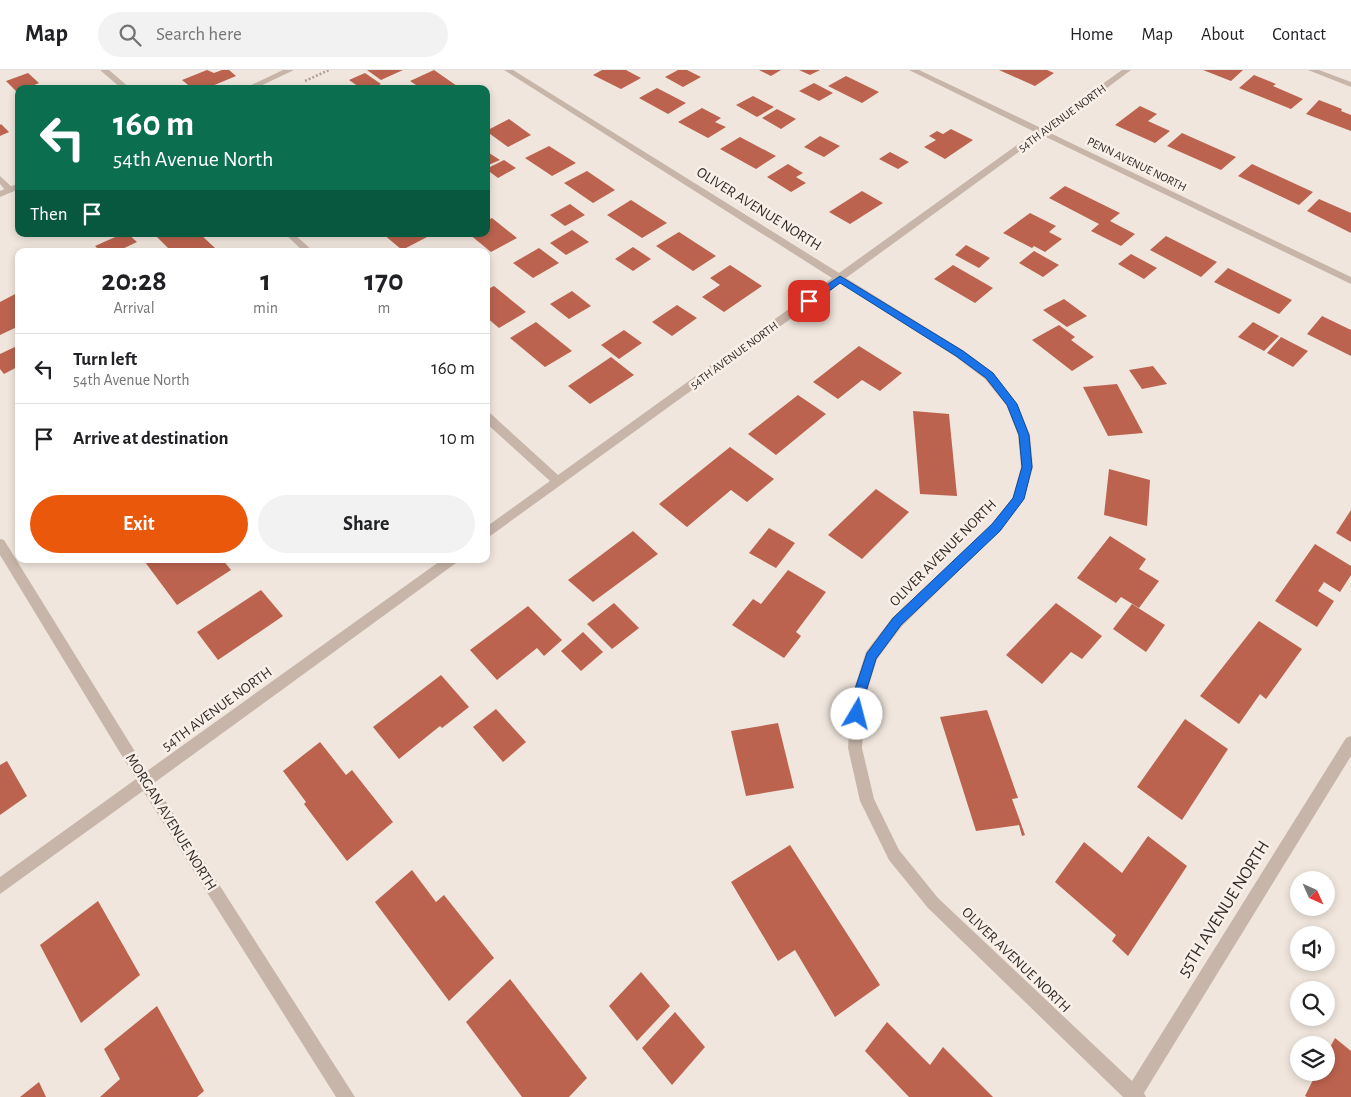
<!DOCTYPE html>
<style>
body{margin:0;font-family:"Alegreya Sans",sans-serif;background:#f2f2f2;color:#202124;height:100vh;display:flex;flex-direction:column;font-size:19px;white-space:nowrap}
*{box-sizing:border-box;margin:0}
p{font-size:16px;color:#757577}
.icon{flex:none;width:28px;height:28px;fill:none;stroke:currentColor;stroke-width:2;stroke-linecap:round;stroke-linejoin:round}
.map{position:relative;flex:1;overflow:hidden}
.details{position:absolute;left:15px;top:178px;width:475px;height:315px;display:flex;flex-direction:column;background:#fff;border-radius:10px;box-shadow:0 2px 8px #0003}
.details>*{flex:none}
.hud{position:absolute;left:15px;top:15px;width:475px;height:152px;border-radius:10px;box-shadow:0 2px 8px #0003;background:#0b6e4f;color:#fff;overflow:hidden}
.needle{width:32px;rotate:135deg}
.tools{position:absolute;left:1290px;top:801px;display:grid;gap:10px}
.tools a{display:grid;place-items:center;width:45px;height:45px;border-radius:50%;background:#fff;box-shadow:0 2px 8px #0003;font-size:25px}
.pin{position:absolute;display:grid;place-items:center;width:42px;height:42px;color:#fff;margin:-21px;border-radius:10px;box-shadow:0 2px 8px #0006}
.me{position:absolute;width:55px;margin:-28px;rotate:8deg;stroke-linejoin:round;filter:drop-shadow(0 0 4px #0008)}
.turn{display:flex;align-items:center;gap:18px;height:105px;padding:0 15px;font-size:22px}
.turn .icon{width:65px;height:65px;stroke-width:2.5}
.turn b{display:block;font-size:35px;line-height:42px}
.then{display:flex;align-items:center;height:48px;padding:0 15px;background:#0003;gap:10px;font-size:19px}
.eta{display:flex;justify-content:space-evenly;align-items:center;height:85px;text-align:center}
.eta b{font-size:30px;font-weight:600;line-height:35px}
.action{display:flex;gap:10px;margin-top:auto;padding:10px 15px}
.action a{flex:1;height:58px;border-radius:30px;background:#ea580c;color:#fff;font-size:20px;font-weight:600;line-height:58px;text-align:center}
.action a+a{background:#f2f2f2;color:#202124}
ul{padding:0;list-style:none}
li{display:flex;align-items:center;gap:15px;height:70px;padding:0 15px;border-top:1px solid #e0e0e0}
li div{flex:1}
li b{display:block;font-size:19px}
li em{font-style:normal}
header{display:flex;align-items:center;gap:30px;box-sizing:border-box;height:70px;padding:0 25px;background:#fff;border-bottom:1px solid #e0e0e0}
header strong{font-size:24px}
nav{display:flex;gap:28px;margin-inline-start:auto;font-size:18px}
.search{width:350px;height:45px;background:#f2f2f2;display:flex;align-items:center;gap:12px;box-sizing:border-box;padding:0 18px;border-radius:28px;color:#757577;font-size:19px}
.map>svg:first-child{display:block}
.building{fill:#bb634f}
.lines{fill:none;stroke-linecap:round;stroke-linejoin:round}
.path{stroke:#b39f94;stroke-width:2.5;stroke-dasharray:2 2;stroke-linecap:butt}
.service{fill:#c7b5a9;fill-rule:evenodd}
.minor{fill:#c7b5a9;fill-rule:evenodd}
.route{fill:#1a73e8;stroke:#114b97}
.labels{text-anchor:middle;dominant-baseline:central;stroke-width:5;stroke-linejoin:round;paint-order:stroke}
.far-street-label{font-size:12px;fill:#352c29;stroke:#f8f0e8}
.street-label{font-size:15px;fill:#352c29;stroke:#f8f0e8}
.near-street-label{font-size:18px;fill:#352c29;stroke:#f8f0e8}
</style>
<header>
<strong>Map</strong>
<div class="search"><svg class="icon" aria-label="search" viewBox="0 0 24 24"><circle cx="10" cy="10" r="6"/><path d="M15 15l6 6"/></svg>Search here</div>
<nav><a>Home</a><a>Map</a><a>About</a><a>Contact</a></nav>
</header>
<div class="map">
<svg width="1351" height="1027" viewBox="0 0 1351 1027">
<rect width="100%" height="100%" fill="#f0e6dd"/>
<!-- building -->
<g class="building">
<path d="M207,0L214,3L222,0H229L236,6L205,19H193L182,10Z"/>
<path d="M367,0H403L381,10Z"/>
<path d="M434,0L457,16L450,19H422L410,11Z"/>
<path d="M602,0H626L641,8L621,19L593,5Z"/>
<path d="M678,0H687L701,7L683,17L665,7Z"/>
<path d="M759,0H781L771,6Z"/>
<path d="M799,0H820L810,5Z"/>
<path d="M999,0H1047L1054,3L1035,16Z"/>
<path d="M1203,0H1243L1231,11Z"/>
<path d="M28,3L39,13L25,19H19L17,22L6,11Z"/>
<path d="M365,3L381,14L370,19H362L349,10Z"/>
<path d="M1254,5L1276,14L1273,16L1303,29L1291,39L1239,18Z"/>
<path d="M846,6L879,22L862,33L828,16Z"/>
<path d="M814,13L833,23L819,31L799,21Z"/>
<path d="M657,18L686,33L668,44L639,28Z"/>
<path d="M753,26L774,37L757,47L736,35Z"/>
<path d="M1319,30L1342,39L1341,41L1351,45V61L1306,44Z"/>
<path d="M1140,36L1157,44L1148,51L1170,61L1155,73L1115,55Z"/>
<path d="M702,38L721,48L715,52L726,57L708,68L678,52Z"/>
<path d="M777,39L796,49L781,59L762,48Z"/>
<path d="M509,49L531,65L508,77L486,61Z"/>
<path d="M1,54L9,62L0,66V55Z"/>
<path d="M951,59L973,70L945,89L924,77L936,70L929,66L937,61L943,64Z"/>
<path d="M1182,63L1236,87L1221,100L1167,76Z"/>
<path d="M820,66L840,76L824,87L804,77Z"/>
<path d="M740,67L776,86L756,99L720,79Z"/>
<path d="M549,76L576,93L552,106L525,88Z"/>
<path d="M486,81L500,90L486,96Z"/>
<path d="M890,82L909,92L898,99L879,89Z"/>
<path d="M504,90L516,98L498,108L486,99Z"/>
<path d="M788,94L803,103L796,107L806,113L791,122L767,107Z"/>
<path d="M1252,94L1313,122L1299,135L1238,106Z"/>
<path d="M587,101L615,120L593,133L564,113Z"/>
<path d="M1065,116L1120,143L1110,151L1135,164L1121,176L1091,161L1099,154L1049,128Z"/>
<path d="M862,121L883,133L850,154L829,142Z"/>
<path d="M1319,129L1351,143V163L1307,141Z"/>
<path d="M631,130L667,153L642,168L607,145Z"/>
<path d="M570,134L585,145L565,156L550,145Z"/>
<path d="M1030,143L1056,156L1049,162L1062,169L1045,182L1034,176L1032,178L1003,163Z"/>
<path d="M492,148L517,168L491,182L469,164H486V151Z"/>
<path d="M572,160L589,172L566,185L550,173Z"/>
<path d="M679,162L716,186L693,201L656,176Z"/>
<path d="M122,164H128L137,172L118,181H100L95,176Z"/>
<path d="M164,164H200L215,178L209,181H171L157,167Z"/>
<path d="M383,164H429L431,165L402,180Z"/>
<path d="M1166,166L1217,192L1201,207L1150,180Z"/>
<path d="M966,175L990,188L979,198L955,185Z"/>
<path d="M633,177L651,189L633,201L615,189Z"/>
<path d="M539,178L559,193L533,208L513,193Z"/>
<path d="M1034,181L1059,195L1043,207L1019,193Z"/>
<path d="M1131,184L1157,198L1144,209L1118,194Z"/>
<path d="M730,195L762,216L724,242L702,227L720,215L710,208Z"/>
<path d="M953,195L993,218L975,233L934,209Z"/>
<path d="M1228,198L1292,230L1279,244L1214,212Z"/>
<path d="M494,216L526,242L499,258L486,247V220Z"/>
<path d="M572,221L591,236L569,249L550,234Z"/>
<path d="M19,222V256L0,265V232Z"/>
<path d="M1064,229L1087,246L1067,257L1043,240Z"/>
<path d="M677,235L697,248L672,266L652,252Z"/>
<path d="M1322,246L1351,260V286L1307,264Z"/>
<path d="M536,252L572,281L545,297L510,268Z"/>
<path d="M1253,252L1279,266L1264,281L1238,267Z"/>
<path d="M1059,255L1075,267L1071,270L1094,287L1072,301L1032,270Z"/>
<path d="M624,260L642,273L619,289L601,275Z"/>
<path d="M1281,267L1308,281L1293,297L1267,283Z"/>
<path d="M19,275V296L4,304L0,299V284Z"/>
<path d="M859,276L902,303L880,321L862,310L838,329L813,312Z"/>
<path d="M611,287L634,305L590,334L568,316Z"/>
<path d="M1153,296L1167,314L1142,319L1129,300Z"/>
<path d="M1117,314L1143,363L1108,366L1083,317Z"/>
<path d="M798,325L826,344L776,385L748,364Z"/>
<path d="M913,341L949,344L957,426L920,424Z"/>
<path d="M730,377L774,409L747,432L731,420L687,457L659,434Z"/>
<path d="M1109,399L1150,410L1147,456L1104,445Z"/>
<path d="M876,419L909,442L862,489L828,465Z"/>
<path d="M1351,440V472L1336,463Z"/>
<path d="M769,458L795,473L776,498L749,483Z"/>
<path d="M633,461L658,484L593,532L568,510Z"/>
<path d="M1110,466L1146,489L1139,499L1159,511L1139,538L1121,527L1116,533L1077,508Z"/>
<path d="M1315,474L1351,496V505L1340,522L1324,512L1318,521L1334,531L1317,557L1275,531Z"/>
<path d="M150,489H222L231,500L177,535L145,492Z"/>
<path d="M788,500L826,522L796,562L801,566L784,588L732,555L753,529L761,534Z"/>
<path d="M261,520L283,546L218,590L197,562Z"/>
<path d="M614,533L639,558L612,579L587,554Z"/>
<path d="M1056,533L1102,566L1082,589L1071,582L1042,614L1006,585Z"/>
<path d="M1132,534L1165,555L1146,582L1113,559Z"/>
<path d="M528,536L562,570L544,586L537,578L497,610L470,580Z"/>
<path d="M1259,551L1302,579L1266,629L1260,624L1239,654L1200,626Z"/>
<path d="M583,562L603,582L581,601L561,581Z"/>
<path d="M441,605L469,637L442,658L440,656L399,689L373,657Z"/>
<path d="M496,639L526,672L503,692L473,657Z"/>
<path d="M987,640L1018,728L1012,729L1025,765L1022,766L1019,755L976,761L940,647Z"/>
<path d="M1185,649L1228,679L1182,750L1137,717Z"/>
<path d="M778,653L794,718L746,726L731,661Z"/>
<path d="M320,672L346,705L352,700L393,752L347,791L304,734L306,732L283,701Z"/>
<path d="M7,691L27,726L0,745V695Z"/>
<path d="M1148,766L1187,796L1128,886L1112,871L1116,865L1055,812L1084,772L1122,803Z"/>
<path d="M790,775L880,915L835,947L795,880L778,891L731,812Z"/>
<path d="M412,800L436,832L444,825L494,888L449,931L375,832Z"/>
<path d="M98,831L140,905L81,953L40,875Z"/>
<path d="M641,902L670,936L637,971L609,936Z"/>
<path d="M510,909L587,1008L569,1027H522L466,952Z"/>
<path d="M157,936L204,1021L197,1027H100L120,1009L104,979Z"/>
<path d="M675,942L705,977L672,1015L642,978Z"/>
<path d="M887,952L930,995L943,977L993,1027H909L865,981Z"/>
<path d="M1335,968L1351,981V1027H1307L1305,1026L1317,1002H1326V985Z"/>
<path d="M39,1012L46,1027H20Z"/>
</g>
<g class="lines">
<!-- path -->
<path class="path" d="M305,11L329,0"/>
<!-- service -->
<path class="service" d="M0,106L13,118V122H7L0,114Z"/>
<!-- minor -->
<g class="minor">
<path d="M100,0H109L131,19H122Z"/>
<path d="M283,0H294L254,19H243Z"/>
<path d="M504,0H513L839,203L1035,62L909,0H919L1041,58L1122,0H1131L1048,62L1351,207V214L1042,65L846,208L964,281L993,303L1017,334L1030,365L1033,397L1024,429L1000,461L902,556L877,589L865,628L862,678L874,729L899,780L938,828L1132,1011L1346,668L1351,666V686L1144,1023L1146,1027H1123L928,838L889,790L860,731L848,678L851,628L866,582L892,548L992,455L1013,427L1021,397L1018,365L1007,336L985,309L956,287L840,213L486,469V457L550,411L486,353V342L490,343L558,405L832,208Z"/>
<path d="M1308,0H1319L1351,12V17Z"/>
<path d="M19,113V119L0,127V121Z"/>
<path d="M285,164H294L313,181H303Z"/>
<path d="M0,469L4,470L147,701L443,489H458L456,493L154,713L355,1027H336L143,721L0,824V807L136,709L0,485Z"/>
</g>
</g>
<!-- route -->
<path class="route" d="M840,206L963,281L993,303L1017,334L1029,365L1032,397L1024,429L1000,461L901,555L876,589L864,628L861,649L857,650L852,649L851,644L852,628L867,583L893,548L992,454L1013,428L1022,397L1019,365L1007,335L986,308L956,286L840,213L812,234H806V229Z"/>
<g class="labels">
<!-- far-street labels -->
<g class="far-street-label">
<text transform="translate(1062 48) rotate(-36)">54TH AVENUE NORTH</text>
<text transform="translate(1137 94) rotate(26)">PENN AVENUE NORTH</text>
<text transform="translate(734 285) rotate(-36)">54TH AVENUE NORTH</text>
</g>
<!-- street labels -->
<g class="street-label">
<text transform="translate(759 139) rotate(32)">OLIVER AVENUE NORTH</text>
<text transform="translate(943 483) rotate(-45)">OLIVER AVENUE NORTH</text>
<text transform="translate(217 639) rotate(-36)">54TH AVENUE NORTH</text>
<text transform="translate(171 752) rotate(58)">MORGAN AVENUE NORTH</text>
<text transform="translate(1016 890) rotate(44)">OLIVER AVENUE NORTH</text>
</g>
<!-- near-street labels -->
<g class="near-street-label">
<text transform="translate(1224 839) rotate(-58)">55TH AVENUE NORTH</text>
</g>
</g>
</svg>
<div class="tools">
<a><svg class="needle" viewBox="-14 -14 28 28"><path d="M0-13l5 13h-10z" fill="#e53935"/><path d="M0 13l5-13h-10z" fill="#757577"/></svg></a>
<a><svg class="icon" aria-label="sound" viewBox="0 0 24 24"><path d="M4 9h4l5-4v14l-5-4H4zM17 9q2 3 0 6"/></svg></a>
<a><svg class="icon" aria-label="search" viewBox="0 0 24 24"><circle cx="10" cy="10" r="6"/><path d="M15 15l6 6"/></svg></a>
<a><svg class="icon" aria-label="layers" viewBox="0 0 24 24"><path d="M12 4l9 5-9 5-9-5zM3 14l9 5 9-5"/></svg></a>
</div>
<div class="pin" style="left:809px;top:231px;background:#d93025"><svg class="icon" aria-label="arrive" viewBox="0 0 24 24"><path d="M6 21V4h12l-3 4 3 4H6"/></svg></div>
<svg class="me" style="left:857px;top:644px" viewBox="-20 -20 40 40"><circle r="19" fill="#fff"/><path d="M0-13L10 11 0 6-10 11z" fill="#1a73e8"/></svg>
<div class="hud">
<div class="turn"><svg class="icon" aria-label="left" viewBox="0 0 24 24"><path d="M17 20v-9H6M10 6l-5 5 5 5"/></svg><div><b>160 m</b>54th Avenue North</div></div>
<div class="then">Then<svg class="icon" aria-label="arrive" viewBox="0 0 24 24"><path d="M6 21V4h12l-3 4 3 4H6"/></svg></div>
</div>
<section class="details">
<div class="eta">
<div><b>20:28</b><p>Arrival</p></div>
<div><b>1</b><p>min</p></div>
<div><b>170</b><p>m</p></div>
</div>
<ul>
<li><svg class="icon" aria-label="left" viewBox="0 0 24 24"><path d="M17 20v-9H6M10 6l-5 5 5 5"/></svg><div><b>Turn left</b><p>54th Avenue North</p></div><em>160 m</em></li>
<li><svg class="icon" aria-label="arrive" viewBox="0 0 24 24"><path d="M6 21V4h12l-3 4 3 4H6"/></svg><div><b>Arrive at destination</b></div><em>10 m</em></li>
</ul>
<div class="action"><a>Exit</a><a>Share</a></div>
</section>
</div>
